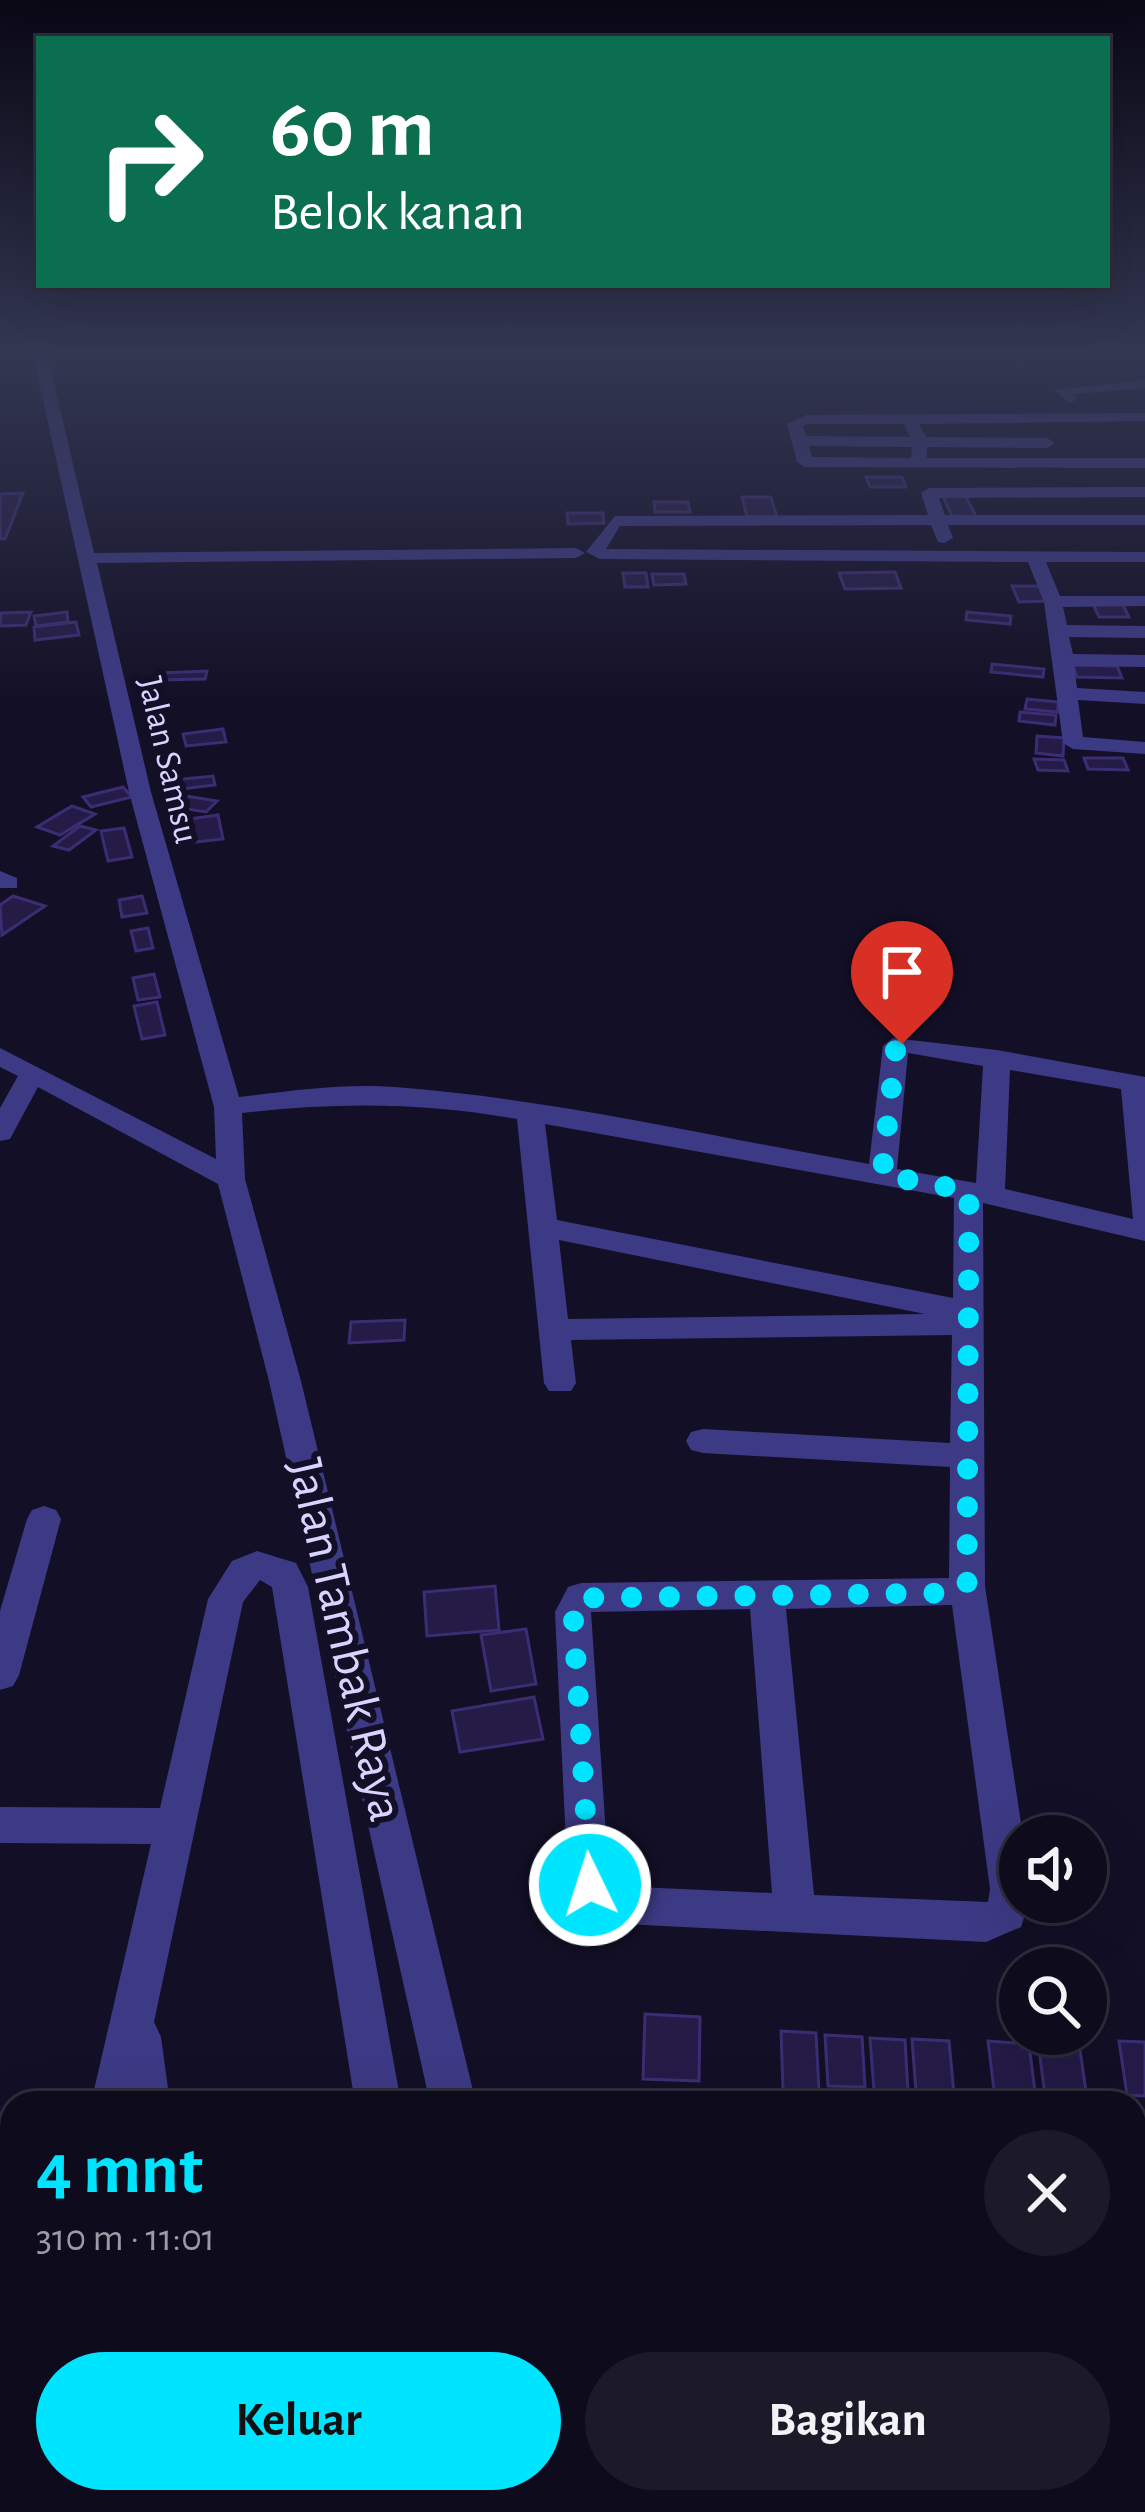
<!DOCTYPE html>
<html lang="id">
<meta charset="utf-8">
<style>
body{margin:0;font-family:"Alegreya Sans",sans-serif;background:#1c1929;color:#f1f3f6;height:100vh;display:flex;flex-direction:column;font-size:45px;white-space:nowrap}
*{box-sizing:border-box;margin:0}
p{font-size:39px;color:#9b9ba3}
.icon{flex:none;width:66px;height:66px;fill:none;stroke:currentColor;stroke-width:2;stroke-linecap:round;stroke-linejoin:round}
.map{position:relative;flex:1;overflow:hidden}
.side{position:absolute;left:0px;top:2091px;width:1146px;height:423px;display:flex;flex-direction:column;background:#0e0b1c;border-radius:36px 36px 0 0;box-shadow:0 12px 48px #0002,0 0 0 3px #2e2b3b}
.side>*{flex:none}
.guide{position:absolute;left:36px;top:36px;width:1074px;height:252px;border-radius:0px;box-shadow:0 12px 48px #0002,0 0 0 3px #2e2b3b;background:#0b6e4f;color:#fff;overflow:hidden}
.controls{position:absolute;left:999px;top:1815px;display:grid;gap:24px}
.controls a{display:grid;place-items:center;width:108px;height:108px;border-radius:50%;background:#0e0b1c;box-shadow:0 12px 48px #0002,0 0 0 3px #2e2b3b;font-size:60px}
.pin{position:absolute;display:grid;place-items:center;width:102px;height:102px;color:#fff;margin:-123px -51px;border-radius:50% 50% 50% 0;rotate:-45deg;box-shadow:0 0 12px #0007}
.pin .icon{rotate:45deg}
.me{position:absolute;width:132px;margin:-66px;rotate:356deg;stroke-linejoin:round;filter:drop-shadow(0 0 9px #0008)}
.turn{display:flex;align-items:center;gap:42px;height:252px;padding:0 36px;font-size:54px}
.turn .icon{width:156px;height:156px;stroke-width:2.5}
.turn b{display:block;font-size:84px;line-height:102px}
.round{display:grid;place-items:center;flex:none;width:126px;height:126px;border-radius:63px;background:#1c1929}
.summary{display:flex;align-items:center;justify-content:space-between;height:204px;padding:0 36px}
h1{font-size:72px;font-weight:700;line-height:90px;color:#00e5ff}
.primary-button{display:flex;gap:24px;margin-top:auto;padding:24px 36px}
.primary-button a{flex:1;height:138px;border-radius:72px;background:#00e5ff;color:#111;font-size:48px;font-weight:700;line-height:138px;text-align:center}
.primary-button a+a{background:#1c1929;color:#f1f3f6}
.map>svg:first-child{display:block}
.building{fill:#241b47;stroke:#3b2d73;stroke-width:3}
.lines{fill:none;stroke-linecap:round;stroke-linejoin:round}
.minor{fill:#3d3a85;fill-rule:evenodd}
.route{stroke:#00e5ff;stroke-width:21;stroke-dasharray:0 37.8}
.labels{text-anchor:middle;dominant-baseline:central;stroke-width:12;stroke-linejoin:round;paint-order:stroke}
.far-street-label{font-size:36px;fill:#d9d4ff;stroke:#130f26}
.near-street-label{font-size:51px;fill:#d9d4ff;stroke:#130f26}
</style>
<div class="map">
<svg width="1145" height="2512" viewBox="0 0 1145 2512">
<rect width="100%" height="100%" fill="#130f26"/>
<!-- building -->
<g class="building">
<path d="M866,477H902L906,487H870Z"/>
<path d="M23,493L5,539H0V494Z"/>
<path d="M942,495H965L977,518H953Z"/>
<path d="M742,497H771L777,517H747Z"/>
<path d="M654,502H688L690,512H655Z"/>
<path d="M567,513H603L604,523L568,524Z"/>
<path d="M895,572L901,588L845,589L839,573Z"/>
<path d="M623,573H646L648,587H625Z"/>
<path d="M652,574H684L686,584L654,585Z"/>
<path d="M1012,586H1039L1046,601L1019,602Z"/>
<path d="M1093,604L1123,605L1129,617H1099Z"/>
<path d="M31,612L26,625L0,626L1,613Z"/>
<path d="M67,612L68,622L36,626L34,616Z"/>
<path d="M967,612L1011,616L1010,624L966,620Z"/>
<path d="M76,622L79,635L35,640L34,627Z"/>
<path d="M992,664L1044,669L1043,677L991,672Z"/>
<path d="M1073,665L1117,666L1122,678L1077,677Z"/>
<path d="M207,671L205,679L160,680L161,673Z"/>
<path d="M1027,699L1058,702V712L1025,709Z"/>
<path d="M1020,712L1056,715L1055,725L1019,721Z"/>
<path d="M223,729L226,742L186,746L183,734Z"/>
<path d="M1037,736L1064,738L1063,756L1036,753Z"/>
<path d="M1084,758H1123L1128,770L1088,769Z"/>
<path d="M1034,759L1064,760L1068,771L1038,770Z"/>
<path d="M213,776L215,785L173,790L172,780Z"/>
<path d="M123,787L132,797L91,807L83,797Z"/>
<path d="M186,796L217,801L206,812L174,807Z"/>
<path d="M72,806L95,814L60,835L37,827Z"/>
<path d="M218,815L223,839L186,843L182,820Z"/>
<path d="M80,826L96,830L69,850L53,846Z"/>
<path d="M124,828L132,857L108,861L101,831Z"/>
<path d="M13,896L45,906L2,935L0,905Z"/>
<path d="M142,896L147,913L122,917L119,900Z"/>
<path d="M148,928L153,948L136,951L131,931Z"/>
<path d="M154,974L160,997L138,1000L133,978Z"/>
<path d="M157,1002L165,1035L142,1039L134,1006Z"/>
<path d="M405,1320L404,1340L349,1343L351,1322Z"/>
<path d="M495,1586L499,1630L427,1636L424,1592Z"/>
<path d="M526,1629L536,1684L491,1691L481,1635Z"/>
<path d="M534,1697L543,1739L460,1752L452,1711Z"/>
<path d="M645,2014L700,2017L699,2081L643,2079Z"/>
<path d="M781,2031L816,2033L819,2092L783,2089Z"/>
<path d="M825,2035L862,2037L865,2087L828,2086Z"/>
<path d="M870,2038L905,2040L908,2092L874,2090Z"/>
<path d="M912,2039L949,2041L954,2094L916,2092Z"/>
<path d="M988,2041L1029,2044L1035,2092L994,2090Z"/>
<path d="M1038,2041L1079,2043L1087,2098L1045,2096Z"/>
<path d="M1119,2041L1145,2042V2096L1127,2095Z"/>
</g>
<g class="lines">
<!-- minor -->
<g class="minor">
<path d="M33,354H47L94,553L576,548L585,553L576,558L97,563L151,792L239,1097C290,1091 343,1083 395,1087C554,1099 712,1137 869,1164L883,1046L893,1038L997,1050L1145,1077V1241L983,1203L985,1586L1023,1836L1020,1902H1029L1021,1927L986,1942L604,1923L589,1917L568,1885L555,1612L568,1587L581,1583L949,1578L950,1467L703,1453L691,1450L686,1441L691,1432L703,1429L950,1443L952,1335L571,1340L576,1383L571,1391H549L544,1383L517,1119C424,1102 335,1102 242,1113L245,1179L301,1381L476,2103H430L269,1381L218,1184L38,1087L10,1139L0,1141V1108L18,1076L0,1067V1048L216,1159L214,1107L129,792ZM908,1053L983,1066L976,1183L897,1169ZM1010,1070L1121,1089L1133,1219L1005,1189ZM545,1124L954,1198L953,1298L557,1220ZM559,1240L925,1314L568,1319ZM952,1605L990,1889L988,1902L814,1895L786,1609ZM750,1609L772,1893L615,1886L609,1879L591,1612Z"/>
<path d="M1145,380V388L1073,394L1077,399L1070,403L1054,390Z"/>
<path d="M1145,413V421L919,424L926,437L1047,438L1055,443L1047,448L927,447V458H1145V468L805,467L797,462L787,424L806,415ZM808,424H904L910,437L806,436L803,426ZM809,446L912,447L911,458L812,457Z"/>
<path d="M1145,487V497L939,498L945,515H1145V525H948L953,538L944,543L938,542L931,525L620,526L606,549L1145,552V562H1046L1060,596H1145V606L1063,607L1067,625L1145,626V638L1069,637L1073,654L1145,655V667L1074,666L1077,688L1145,692V704L1078,700L1083,737L1145,742V754L1073,749L1063,743L1044,602L1028,562L600,559L586,552L615,516L928,515L921,493L929,488Z"/>
<path d="M0,871L17,878V888H0Z"/>
<path d="M44,1506L56,1510L61,1519L19,1675L13,1686L0,1690V1611L27,1519L32,1510Z"/>
<path d="M257,1551L296,1563L308,1587L401,2103H355L272,1587L260,1580L243,1602L154,2022L161,2037L170,2103H91L151,1844L0,1843V1807L160,1808L208,1599L232,1561Z"/>
<rect x="1134" y="2136" width="11" height="46"/>
<rect x="1134" y="2190" width="11" height="48"/>
<path d="M0,2250L12,2251V2299L0,2298Z"/>
<path d="M12,2492V2502H60L58,2512H6Z"/>
<path d="M168,2502H220L221,2512H169Z"/>
<path d="M420,2502H472L474,2512H422Z"/>
<path d="M523,2502H575L578,2512H526Z"/>
</g>
</g>
<!-- sky -->
<linearGradient id="sky" x2="0" y2="1"><stop stop-color="#0a0815"/><stop offset="0.5" stop-color="#333752"/><stop offset="1" stop-color="#333752" stop-opacity="0"/></linearGradient>
<rect width="1145" height="706" fill="url(#sky)"/>
<g class="lines">
<!-- route -->
<path class="route" d="M590,1885L573,1612L581,1598L945,1593L967,1586L969,1191L882,1175L896,1046L902,1044"/>
</g>
<g class="labels">
<!-- far-street labels -->
<g class="far-street-label">
<text transform="translate(168 760) rotate(77)">Jalan Samsu</text>
</g>
<!-- near-street labels -->
<g class="near-street-label">
<text transform="translate(345 1640) rotate(77)">Jalan Tambak Raya</text>
</g>
</g>
</svg>
<div class="controls">
<a><svg class="icon" aria-label="sound" viewBox="0 0 24 24"><path d="M4 9h4l5-4v14l-5-4H4zM17 9q2 3 0 6"/></svg></a>
<a><svg class="icon" aria-label="search" viewBox="0 0 24 24"><circle cx="10" cy="10" r="6"/><path d="M15 15l6 6"/></svg></a>
</div>
<div class="pin" style="left:902px;top:1044px;background:#d93025"><svg class="icon" aria-label="arrive" viewBox="0 0 24 24"><path d="M6 21V4h12l-3 4 3 4H6"/></svg></div>
<svg class="me" style="left:590px;top:1885px" viewBox="-20 -20 40 40"><circle r="17" fill="#00e5ff" stroke="#fff" stroke-width="3"/><path d="M0-11L8 9 0 5-8 9z" fill="#fff"/></svg>
<div class="guide">
<div class="turn"><svg class="icon" aria-label="right" viewBox="0 0 24 24"><path d="M7 20v-9h11M14 6l5 5-5 5"/></svg><div><b>60 m</b>Belok kanan</div></div>
</div>
<section class="side">
<div class="summary"><div><h1>4 mnt</h1><p>310 m · 11:01</p></div><a class="round"><svg class="icon" aria-label="close" viewBox="0 0 24 24"><path d="M6 6l12 12M18 6L6 18"/></svg></a></div>
<div class="primary-button"><a>Keluar</a><a>Bagikan</a></div>
</section>
</div>
